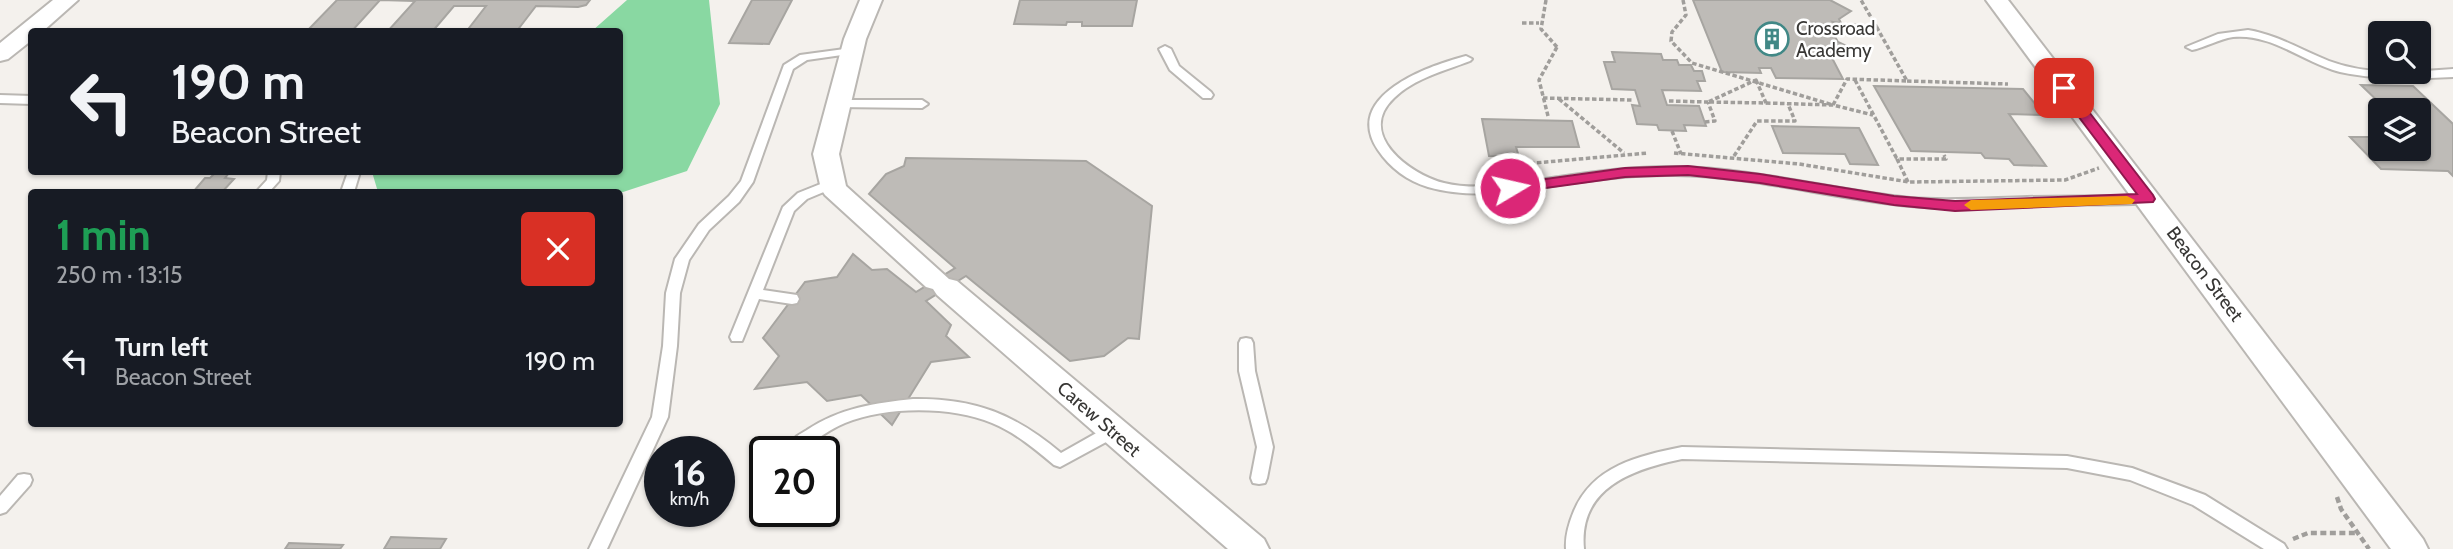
<!DOCTYPE html>
<meta charset="utf-8">
<style>
body{margin:0;font-family:Cabin,sans-serif;background:#242831;color:#f1f3f6;height:100vh;display:flex;flex-direction:column;font-size:26px;white-space:nowrap}
*{box-sizing:border-box;margin:0}
p{font-size:23px;color:#9ea1a6}
.icon{flex:none;width:38px;height:38px;fill:none;stroke:currentColor;stroke-width:2;stroke-linecap:round;stroke-linejoin:round}
.map{position:relative;flex:1;overflow:hidden}
.side{position:absolute;left:28px;top:189px;width:595px;height:238px;display:flex;flex-direction:column;background:#171b24;border-radius:7px;box-shadow:0 2px 5px #0004}
.side>*{flex:none}
.top-card{position:absolute;left:28px;top:28px;width:595px;height:147px;border-radius:7px;box-shadow:0 2px 5px #0004;background:#171b24;color:#f1f3f6;overflow:hidden}
.buttons{position:absolute;left:2368px;top:21px;display:grid;gap:14px}
.buttons a{display:grid;place-items:center;width:63px;height:63px;border-radius:7px;background:#171b24;box-shadow:0 2px 5px #0004;font-size:35px}
.speed{position:absolute;left:644px;top:436px;display:flex;gap:14px;font-size:35px;font-weight:700;text-align:center}
.speed>*{display:grid;place-content:center;width:91px;height:91px;border-radius:50%;background:#171b24;box-shadow:0 2px 5px #0004;line-height:1}
.speed small{font-size:18px;font-weight:400}
.speed .limit{border:4px solid #111;border-radius:10px;background:#fff;color:#111}
.pin{position:absolute;display:grid;place-items:center;width:60px;height:60px;color:#fff;margin:-30px;border-radius:14px;box-shadow:0 4px 10px #0006}
.me{position:absolute;width:77px;margin:-38px;rotate:81deg;stroke-linejoin:round;filter:drop-shadow(0 0 5px #0008)}
.turn{display:flex;align-items:center;gap:24px;height:147px;padding:0 28px;font-size:32px}
.turn .icon{width:91px;height:91px;stroke-width:2.5}
.turn b{display:block;font-size:49px;line-height:60px}
.round{display:grid;place-items:center;flex:none;width:74px;height:74px;border-radius:7px;background:#242831}
.overview{display:flex;align-items:center;justify-content:space-between;height:119px;padding:0 28px}
h1{font-size:42px;font-weight:700;line-height:52px;color:#1e9e55}
ul{padding:0;list-style:none}
li{display:flex;align-items:center;gap:21px;height:105px;padding:0 28px}
li div{flex:1}
li b{display:block;font-size:26px}
li em{font-style:normal}
.map>svg:first-child{display:block}
.forest{fill:#89d8a2}
.building{fill:#bebbb7;stroke:#a7a5a1;stroke-width:2}
.lines{fill:none;stroke-linecap:round;stroke-linejoin:round}
.lane-casing{stroke:#bab7b3;stroke-width:4}
.street-casing{stroke:#bab7b3;stroke-width:4}
.path-far1{stroke:#a09e9b;stroke-width:3.5;stroke-dasharray:4.5 2.5;stroke-linecap:butt}
.path{stroke:#a09e9b;stroke-width:4.5;stroke-dasharray:6 3.5;stroke-linecap:butt}
.lane{fill:#fff;fill-rule:evenodd}
.street{fill:#fff;fill-rule:evenodd}
.route{fill:#db2777;stroke:#8e194d;stroke-width:2}
.slow{fill:#f59e0b}
.labels{text-anchor:middle;dominant-baseline:central;stroke-width:5;stroke-linejoin:round;paint-order:stroke}
.poi-label{font-size:19px;fill:#383735;stroke:#fff;text-anchor:start}
.street-label{font-size:19px;fill:#383735;stroke:#fff}
</style>
<div class="map">
<svg width="2453" height="549" viewBox="0 0 2453 549">
<rect width="100%" height="100%" fill="#f4f1ed"/>
<!-- forest -->
<path class="forest" d="M627,0H709L720,104L687,171L620,193L378,192L372,172H620V32L592,31Z"/>
<!-- building -->
<g class="building">
<path d="M337,0H590L586,5L578,7L536,6L516,32H466L486,6H454L432,32H387L415,1L380,0L351,32H306Z"/>
<path d="M752,0H792L769,44L729,43Z"/>
<path d="M1020,0H1137L1132,26H1082V22H1067L1066,25L1014,24Z"/>
<path d="M1693,0H1830L1851,11L1839,19L1841,23L1833,22L1842,30L1834,35L1838,42L1855,50L1846,57L1831,56L1843,79L1776,78L1771,68H1759L1761,73L1722,72Z"/>
<path d="M1612,52L1661,54L1663,60H1677L1679,65H1691L1694,71H1702L1705,81H1697L1701,91L1662,90L1667,105L1699,106L1706,126L1684,125L1686,131L1659,130L1657,125L1637,124L1632,105L1640,106L1635,90L1612,89L1604,62H1615Z"/>
<path d="M2361,85L2413,86L2453,124V176L2448,171L2381,169L2350,137H2380V149H2418V110H2387Z"/>
<path d="M1874,86L2023,89L2044,115L2009,114L2046,166L2014,165L2009,159L1985,158L1981,153L1911,151Z"/>
<path d="M1482,119L1572,121L1579,147H1516L1519,157L1489,156Z"/>
<path d="M1772,126L1859,128L1878,165L1850,164L1845,154L1783,153Z"/>
<path d="M906,158L1086,161L1152,206L1139,339L1128,338L1104,356L1070,361L966,276L926,301L951,325L946,336L969,357L931,362L892,425L861,395L827,401L807,382L755,389L779,356L763,338L805,282L837,277L853,254L872,270L887,269L916,292L955,268L869,194L886,174L904,166Z"/>
<path d="M216,172L229,173L225,178L234,179L222,192H226H187L194,191L205,178H210Z"/>
<path d="M391,537L446,539L440,549H384Z"/>
<path d="M289,543L343,545L340,549H285Z"/>
</g>
<g class="lines">
<defs>
<g id="lane">
<path d="M2248,30C2278,35 2301,50 2329,61C2369,76 2411,72 2453,69V77C2415,79 2377,80 2340,72C2304,63 2272,33 2233,37C2219,39 2206,47 2192,50L2186,47L2218,34Z"/>
<path d="M1165,46L1171,49L1179,66L1211,92L1213,95L1211,98H1203L1170,70L1159,49Z"/>
<path d="M852,48L858,51L856,53L807,60L793,69L753,182L739,202L709,230L689,260L680,293L677,346L668,417L607,549H589L652,417L663,346L666,293L675,259L699,224L729,196L741,181L784,65L800,55Z"/>
<path d="M1466,56L1472,59L1470,61C1444,71 1415,78 1394,98C1356,134 1409,174 1444,183C1481,192 1522,182 1559,177C1597,171 1636,166 1675,167C1754,168 1832,190 1910,198C1949,201 1988,198 2027,197C2067,196 2107,197 2148,195L2155,199L2148,203L2133,204C2097,205 2062,204 2027,205C1988,206 1949,210 1911,206C1832,199 1754,176 1675,175C1638,174 1601,179 1564,184C1519,191 1474,200 1428,187C1408,181 1390,168 1378,150C1342,96 1428,66 1466,56Z"/>
<path d="M0,95L32,96V104L0,103Z"/>
<path d="M839,100H922L928,104L922,108L835,107L833,104Z"/>
<path d="M268,172H280L279,181L269,192H256L267,180Z"/>
<path d="M348,172H360L354,192H341Z"/>
<path d="M833,179L839,183L838,186L807,199L794,211L763,290L797,295L799,299L797,303L792,304L759,299L742,341H732L730,337L783,207L798,193Z"/>
<path d="M1246,338L1251,339L1253,343L1255,371L1273,447L1267,478L1265,483L1259,484L1253,483L1251,478L1257,447L1239,371V343L1241,339Z"/>
<path d="M913,399C974,398 1015,414 1061,453L1107,427L1113,425L1119,427L1121,431L1119,435L1060,467L1054,465C1035,449 1016,433 992,423C952,406 886,406 845,423C830,429 817,439 804,448L798,450L792,448L790,444C794,437 800,434 807,430C840,408 875,403 913,399Z"/>
<path d="M1682,447L2067,456L2132,468L2205,495L2284,544L2287,549H2264L2193,505L2130,480L2067,468L1682,459C1634,469 1578,487 1584,549H1566C1565,536 1569,523 1574,511C1593,466 1638,456 1682,447Z"/>
<path d="M24,474L30,475L32,480L30,485L6,512L0,514V496L18,475Z"/>
</g>
<g id="street">
<path d="M53,0H78L42,32H32V40L8,59L0,61V43Z"/>
<path d="M860,0H882L866,39L839,154L846,186L949,279L957,281L1264,539L1269,549H1228L937,295L933,289L926,287L825,195L821,189L813,154L844,39Z"/>
<path d="M1986,0H2008L2423,539L2428,549H2391Z"/>
</g>
</defs>
<!-- lane casing -->
<use href="#lane" class="lane-casing"/>
<!-- street casing -->
<use href="#street" class="street-casing"/>
<!-- path-far1 -->
<g class="path-far1">
<path d="M1546,0L1541,29L1557,47"/>
<path d="M1683,0L1686,15L1672,32L1671,41L1692,63L1833,105L1847,79L1907,81L1876,26"/>
<path d="M1522,23H1539"/>
<path d="M1838,25L1876,26L1861,0"/>
<path d="M1756,80L1766,103L1708,102Z"/>
<path d="M1855,80L1897,159"/>
<path d="M1907,81L2008,84"/>
<path d="M1543,98L1632,100"/>
<path d="M1559,99L1624,153"/>
<path d="M1669,101L1708,102"/>
<path d="M1766,103L1833,105L1873,115"/>
<path d="M1548,116L1539,80L1557,47"/>
<path d="M1705,122L1715,121L1708,102"/>
<path d="M1672,131L1681,154"/>
<path d="M1674,153L1799,164L1909,182L2065,180L2099,168"/>
<path d="M1734,156L1757,121H1795L1788,104"/>
<path d="M1523,164L1648,153"/>
<path d="M1908,182L1897,159H1946L1944,155"/>
</g>
<!-- path -->
<g class="path">
<path d="M2337,497L2341,509L2369,549"/>
<path d="M2293,539L2308,533H2356"/>
</g>
<!-- lane -->
<use href="#lane" class="lane"/>
<!-- street -->
<use href="#street" class="street"/>
</g>
<!-- route -->
<path class="route" d="M2064,84L2069,86L2153,195L2155,199L2153,202L1955,211L1894,205L1760,183L1688,175L1625,177L1510,193L1503,188L1510,184L1625,168L1688,166L1760,174L1894,196L1955,201L2137,194L2057,88Z"/>
<!-- slow -->
<path class="slow" d="M2127,196L2135,200L2132,204L1971,210L1964,205L1971,200Z"/>
<!-- icons -->
<defs>
<symbol id="building-ring" viewBox="-11 -11 22 22"><circle r="9.5" fill="#fff" stroke="#418886" stroke-width="1.5"/><path d="M-4-6H4V6H1V3H-1V6H-4ZM-2.5-4.3h1.7v1.8h-1.7ZM.8-4.3h1.7v1.8H.8ZM-2.5-1h1.7V.8h-1.7ZM.8-1h1.7V.8H.8Z" fill="#418886"/></symbol>
</defs>
<g fill-rule="evenodd">
<use href="#building-ring" x="1753" y="20" width="38" height="38"/>
</g>
<g class="labels">
<!-- poi labels -->
<g class="poi-label">
<text x="1796" y="28">Crossroad<tspan x="1796" dy="22">Academy</tspan></text>
</g>
<!-- street labels -->
<g class="street-label">
<text transform="translate(2205 274) rotate(53)">Beacon Street</text>
<text transform="translate(1099 419) rotate(41)">Carew Street</text>
</g>
</g>
</svg>
<div class="buttons">
<a><svg class="icon" aria-label="search" viewBox="0 0 24 24"><circle cx="10" cy="10" r="6"/><path d="M15 15l6 6"/></svg></a>
<a><svg class="icon" aria-label="layers" viewBox="0 0 24 24"><path d="M12 4l9 5-9 5-9-5zM3 14l9 5 9-5"/></svg></a>
</div>
<div class="speed"><div>16<small>km/h</small></div><div class="limit">20</div></div>
<div class="pin" style="left:2064px;top:88px;background:#d93025"><svg class="icon" aria-label="arrive" viewBox="0 0 24 24"><path d="M6 21V4h12l-3 4 3 4H6"/></svg></div>
<svg class="me" style="left:1510px;top:188px" viewBox="-20 -20 40 40"><circle r="17" fill="#db2777" stroke="#fff" stroke-width="3"/><path d="M0-11L8 9 0 5-8 9z" fill="#fff"/></svg>
<div class="top-card">
<div class="turn"><svg class="icon" aria-label="left" viewBox="0 0 24 24"><path d="M17 20v-9H6M10 6l-5 5 5 5"/></svg><div><b>190 m</b>Beacon Street</div></div>
</div>
<section class="side">
<div class="overview"><div><h1>1 min</h1><p>250 m · 13:15</p></div><a class="round" style="background:#d93025;color:#fff"><svg class="icon" aria-label="close" viewBox="0 0 24 24"><path d="M6 6l12 12M18 6L6 18"/></svg></a></div>
<ul>
<li><svg class="icon" aria-label="left" viewBox="0 0 24 24"><path d="M17 20v-9H6M10 6l-5 5 5 5"/></svg><div><b>Turn left</b><p>Beacon Street</p></div><em>190 m</em></li>
</ul>
</section>
</div>
